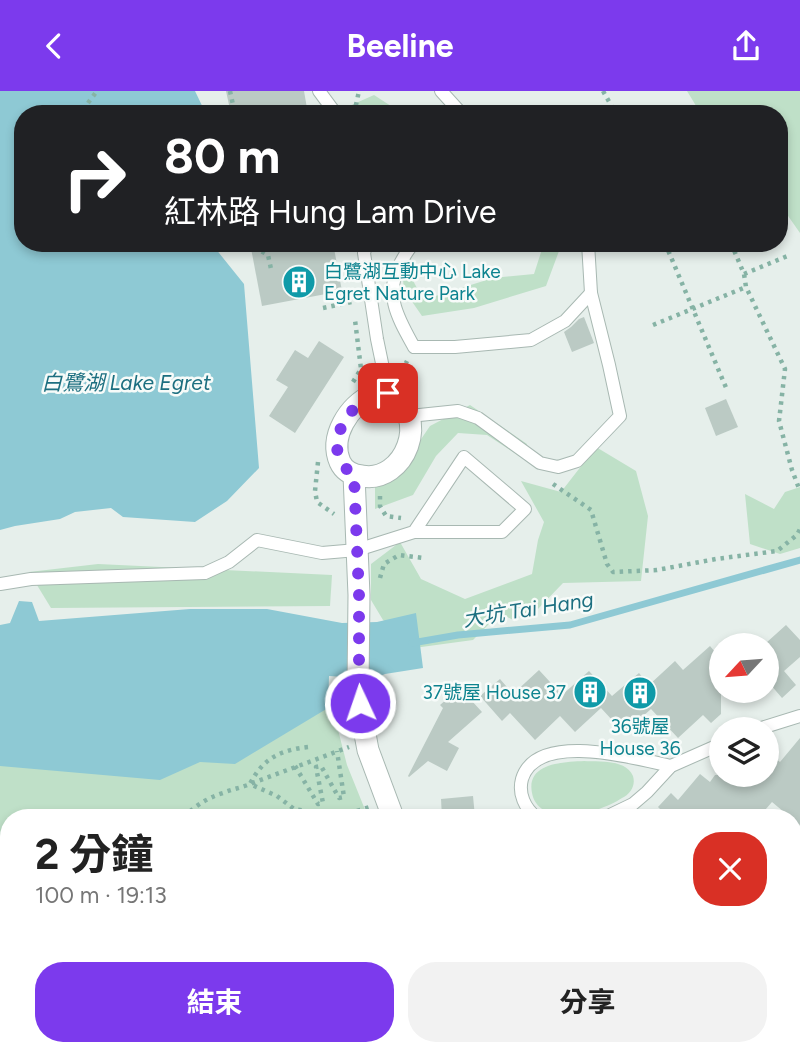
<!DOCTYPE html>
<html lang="zh-TW">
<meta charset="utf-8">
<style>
body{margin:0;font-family:Figtree,"Noto Sans TC",sans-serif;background:#f2f2f2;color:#222;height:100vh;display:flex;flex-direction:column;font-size:26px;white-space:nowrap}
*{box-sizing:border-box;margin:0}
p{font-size:23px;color:#767676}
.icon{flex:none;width:38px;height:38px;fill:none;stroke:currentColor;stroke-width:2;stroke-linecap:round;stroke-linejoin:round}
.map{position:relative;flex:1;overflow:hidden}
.drawer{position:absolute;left:0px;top:718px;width:802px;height:247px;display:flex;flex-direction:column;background:#fff;border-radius:28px 28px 0 0;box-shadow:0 4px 10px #0003}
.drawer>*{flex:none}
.banner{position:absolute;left:14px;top:14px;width:774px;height:147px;border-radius:28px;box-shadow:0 4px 10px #0003;background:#202124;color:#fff;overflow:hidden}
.needle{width:46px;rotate:244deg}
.fabs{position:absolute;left:709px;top:542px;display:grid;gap:14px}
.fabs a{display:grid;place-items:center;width:70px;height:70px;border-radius:50%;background:#fff;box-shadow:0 4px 10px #0003;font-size:35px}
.pin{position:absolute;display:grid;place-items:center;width:60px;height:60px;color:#fff;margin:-30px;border-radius:14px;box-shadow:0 4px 10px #0006}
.me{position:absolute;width:77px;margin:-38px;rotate:357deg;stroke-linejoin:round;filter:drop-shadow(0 0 5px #0008)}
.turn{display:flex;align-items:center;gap:24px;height:147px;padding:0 35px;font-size:32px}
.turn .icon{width:91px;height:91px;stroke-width:2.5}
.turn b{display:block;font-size:49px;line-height:60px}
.round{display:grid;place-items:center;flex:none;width:74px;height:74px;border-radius:28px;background:#f2f2f2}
.headline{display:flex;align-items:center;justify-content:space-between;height:119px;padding:0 35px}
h1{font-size:42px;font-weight:700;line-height:52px}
.cta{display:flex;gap:14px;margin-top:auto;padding:14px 35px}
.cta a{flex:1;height:80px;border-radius:28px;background:#7c3aed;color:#fff;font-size:28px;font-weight:700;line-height:80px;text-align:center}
.cta a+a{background:#f2f2f2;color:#222}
header{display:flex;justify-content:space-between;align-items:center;height:91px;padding:0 35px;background:#7c3aed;color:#fff;font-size:32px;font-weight:700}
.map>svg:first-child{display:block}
.green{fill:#bfe0c8}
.water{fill:#8ec9d4}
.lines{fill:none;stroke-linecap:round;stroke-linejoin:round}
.stream{stroke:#8ec9d4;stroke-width:7}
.building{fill:#bbcac4}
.lane-casing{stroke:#a8b8b2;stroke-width:14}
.street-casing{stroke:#a8b8b2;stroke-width:23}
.path{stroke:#86b3a5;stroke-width:4.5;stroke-dasharray:3.5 5;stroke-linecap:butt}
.lane{stroke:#fff;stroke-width:12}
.street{stroke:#fff;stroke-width:21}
.route{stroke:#7c3aed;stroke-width:12;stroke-dasharray:0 21.6}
.labels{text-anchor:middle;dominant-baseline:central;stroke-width:5;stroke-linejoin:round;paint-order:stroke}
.culture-label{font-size:19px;fill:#0d838f;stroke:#f7fbf9;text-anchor:start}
.water-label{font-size:21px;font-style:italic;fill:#1c6f80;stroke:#f7fbf9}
</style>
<header><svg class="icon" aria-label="back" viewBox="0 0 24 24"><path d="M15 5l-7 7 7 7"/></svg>Beeline<svg class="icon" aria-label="share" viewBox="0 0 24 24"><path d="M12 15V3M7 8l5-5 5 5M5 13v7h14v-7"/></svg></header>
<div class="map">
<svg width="800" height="964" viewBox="0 0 800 964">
<rect width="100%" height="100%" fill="#e6efeb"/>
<!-- green -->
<g class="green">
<path d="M687,0H800V142L779,112V23H701Z"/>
<path d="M374,4L394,17L393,23H350L347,16Z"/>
<path d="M403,152H415L408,180L418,199L426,208L493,187L534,183L544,152H562L546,195L474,217L422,225L404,199L400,156Z"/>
<path d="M470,314L527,353L522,367L487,344L458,342L436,365L413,404L375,418V396L400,379L430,335Z"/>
<path d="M596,356L636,380L648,425L641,490L563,492L537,519L513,529L500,522L473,549L414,557L383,529L371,509V473L400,451L421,488L465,508L532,483L538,449L544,431L521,390L561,401Z"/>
<path d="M800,396V457L780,463L750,453L745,403L774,418L785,401Z"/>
<path d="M98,473L332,484L330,515L51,517L29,481Z"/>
<path d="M324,584L347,674L368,726H9V956H740L736,964H0V633Z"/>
<path d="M584,670C599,671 626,668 633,685C636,695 630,703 622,707C604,719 565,731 544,719C538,716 533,709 532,702C526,672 563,671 584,670Z"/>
</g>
<!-- water -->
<g class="water">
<path d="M0,0H195L206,23H23V152H211L244,193L259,377L227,410L195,431L123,426L111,417L75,421L60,428L15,435L0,439Z"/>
<path d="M19,510L32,511L39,530L190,518H267L342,532L377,531L416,522L423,577L385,583L373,588L329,585L328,617L235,673L200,671L160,689L0,675V534L10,532Z"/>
</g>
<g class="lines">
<!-- stream -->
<path class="stream" d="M412,552L458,544L570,534L800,469"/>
</g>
<!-- building -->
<g class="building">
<path d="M226,0H304L308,23H231Z"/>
<path d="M250,152H333L342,200L262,215Z"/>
<path d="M584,226L594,252L572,261L564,241L571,236L579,228Z"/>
<path d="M319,250L344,266L295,342L269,325L288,296L276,289L295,259L308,267Z"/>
<path d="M726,308L738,336L716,345L705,317Z"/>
<path d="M786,534L800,549V566L784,580L796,594L782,607L770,593L766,596V552Z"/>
<path d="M710,555L721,568V623L711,632L703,624L678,647L651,618L624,642L601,617L575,641L560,625L535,649L510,622L502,630L480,605L500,588L513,603L539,579L562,604L589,580L612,605L639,582L649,594L675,570L683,579Z"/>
<path d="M460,597L482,621L448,651L459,657L447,680L428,670L409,686L408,685L443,617L440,614Z"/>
<path d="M800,647V734L793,728V726H790L772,711L759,726H664L666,724L658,716L671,702L678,709L700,683L710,691L715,684H766V660L780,671Z"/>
<path d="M473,705L475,726H442L441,708Z"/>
</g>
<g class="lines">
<defs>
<g id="lane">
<path d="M319,0L336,23"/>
<path d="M441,0L460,21V23"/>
<path d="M367,152L364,162L377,248L388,301"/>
<path d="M414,152C408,158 405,164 401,171C383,203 398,227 414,256H455L531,249L565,230L591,202"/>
<path d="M410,325L458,320L478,327L540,372L558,376L577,370L620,325L609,274L591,202L588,152"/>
<path d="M0,493L31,488L205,482L229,471L257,449L322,462L357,459L414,441H502L525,418L464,366L414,441"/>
<path d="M755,639L800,625"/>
<path d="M536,726C525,717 518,703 522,688C537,639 637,668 671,675"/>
<path d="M606,726L633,713L647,701L671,675L721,653"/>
</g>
<g id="street">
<path d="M388,301C433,325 404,393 362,385C352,384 344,380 340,371C329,345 349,315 372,304C377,302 383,302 388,301Z"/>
<path d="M354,384L359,504L358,596L362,627L368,659L393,726"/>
<path d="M793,869L800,871"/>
</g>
</defs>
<!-- lane casing -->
<use href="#lane" class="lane-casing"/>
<!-- street casing -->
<use href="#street" class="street-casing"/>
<!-- path -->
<g class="path">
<path d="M230,0L235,23"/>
<path d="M603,0L616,23"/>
<path d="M88,12L97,0"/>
<path d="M354,23L359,0"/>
<path d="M247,152L268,164L271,178"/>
<path d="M665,152L727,299"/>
<path d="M731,152L744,183L746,196L785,278L779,330L792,379L800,400"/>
<path d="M744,183L790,164"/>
<path d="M323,217L352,211V213"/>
<path d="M653,234L746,196"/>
<path d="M405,289V274L407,270"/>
<path d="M353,291L361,278L355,229"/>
<path d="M318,371L315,400L317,411L334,423"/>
<path d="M553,393L591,419L607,473L613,481L657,479L716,468L777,460L797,444L800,438"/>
<path d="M380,405V415L386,425L401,427"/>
<path d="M380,487L384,473L399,464L423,467"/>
<path d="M308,656C281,659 263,667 250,693L277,705L294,718L311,721L350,722L370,716"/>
<path d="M295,675L318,713L323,712L316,676L321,675L339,707L344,706L337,660"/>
<path d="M184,726C195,715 207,707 223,702C232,698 241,697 250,693L349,656"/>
<path d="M0,778L9,772"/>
</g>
<!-- lane -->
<use href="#lane" class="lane"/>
<!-- street -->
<use href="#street" class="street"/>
</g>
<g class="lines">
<!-- route -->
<path class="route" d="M360,612L359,596V504L354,384C320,362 343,318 372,305C377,303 383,302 388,302"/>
</g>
<!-- icons -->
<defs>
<symbol id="building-disc" viewBox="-11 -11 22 22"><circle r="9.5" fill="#0f9aa8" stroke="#f7fbf9"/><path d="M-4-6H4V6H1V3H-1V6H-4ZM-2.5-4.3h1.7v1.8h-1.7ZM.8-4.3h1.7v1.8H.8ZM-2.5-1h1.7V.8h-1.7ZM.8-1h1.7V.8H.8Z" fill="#fff"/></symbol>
</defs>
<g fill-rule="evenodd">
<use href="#building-disc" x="280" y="172" width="38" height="38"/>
<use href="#building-disc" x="571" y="582" width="38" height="38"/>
<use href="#building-disc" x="621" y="583" width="38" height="38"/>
</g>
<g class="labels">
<!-- culture labels -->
<g class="culture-label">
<text x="324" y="180">白鷺湖互動中心 Lake<tspan x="324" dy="22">Egret Nature Park</tspan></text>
<text x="566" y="601" text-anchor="end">37號屋 House 37</text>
<text x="640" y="635" text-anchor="middle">36號屋<tspan x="640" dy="22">House 36</tspan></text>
</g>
<!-- water labels -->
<g class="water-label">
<text x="126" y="291">白鷺湖 Lake Egret</text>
<text transform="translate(528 518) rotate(-9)">大坑 Tai Hang</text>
</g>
</g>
</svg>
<div class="fabs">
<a><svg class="needle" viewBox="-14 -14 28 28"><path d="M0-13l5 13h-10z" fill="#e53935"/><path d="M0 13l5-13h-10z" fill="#767676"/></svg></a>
<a><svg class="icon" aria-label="layers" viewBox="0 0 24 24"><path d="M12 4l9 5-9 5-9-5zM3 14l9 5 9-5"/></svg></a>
</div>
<div class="pin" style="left:388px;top:302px;background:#d93025"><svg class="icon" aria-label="arrive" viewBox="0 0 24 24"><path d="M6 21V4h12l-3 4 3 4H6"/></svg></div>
<svg class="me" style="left:360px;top:612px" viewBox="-20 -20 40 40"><circle r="17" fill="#7c3aed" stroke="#fff" stroke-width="3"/><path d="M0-11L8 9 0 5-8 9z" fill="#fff"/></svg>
<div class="banner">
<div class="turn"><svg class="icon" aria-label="right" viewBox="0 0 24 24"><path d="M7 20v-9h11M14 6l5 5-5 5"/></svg><div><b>80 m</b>紅林路 Hung Lam Drive</div></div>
</div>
<section class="drawer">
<div class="headline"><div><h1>2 分鐘</h1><p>100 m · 19:13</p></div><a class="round" style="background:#d93025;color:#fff"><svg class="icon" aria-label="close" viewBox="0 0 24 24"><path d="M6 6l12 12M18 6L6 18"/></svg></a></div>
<div class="cta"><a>結束</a><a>分享</a></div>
</section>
</div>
